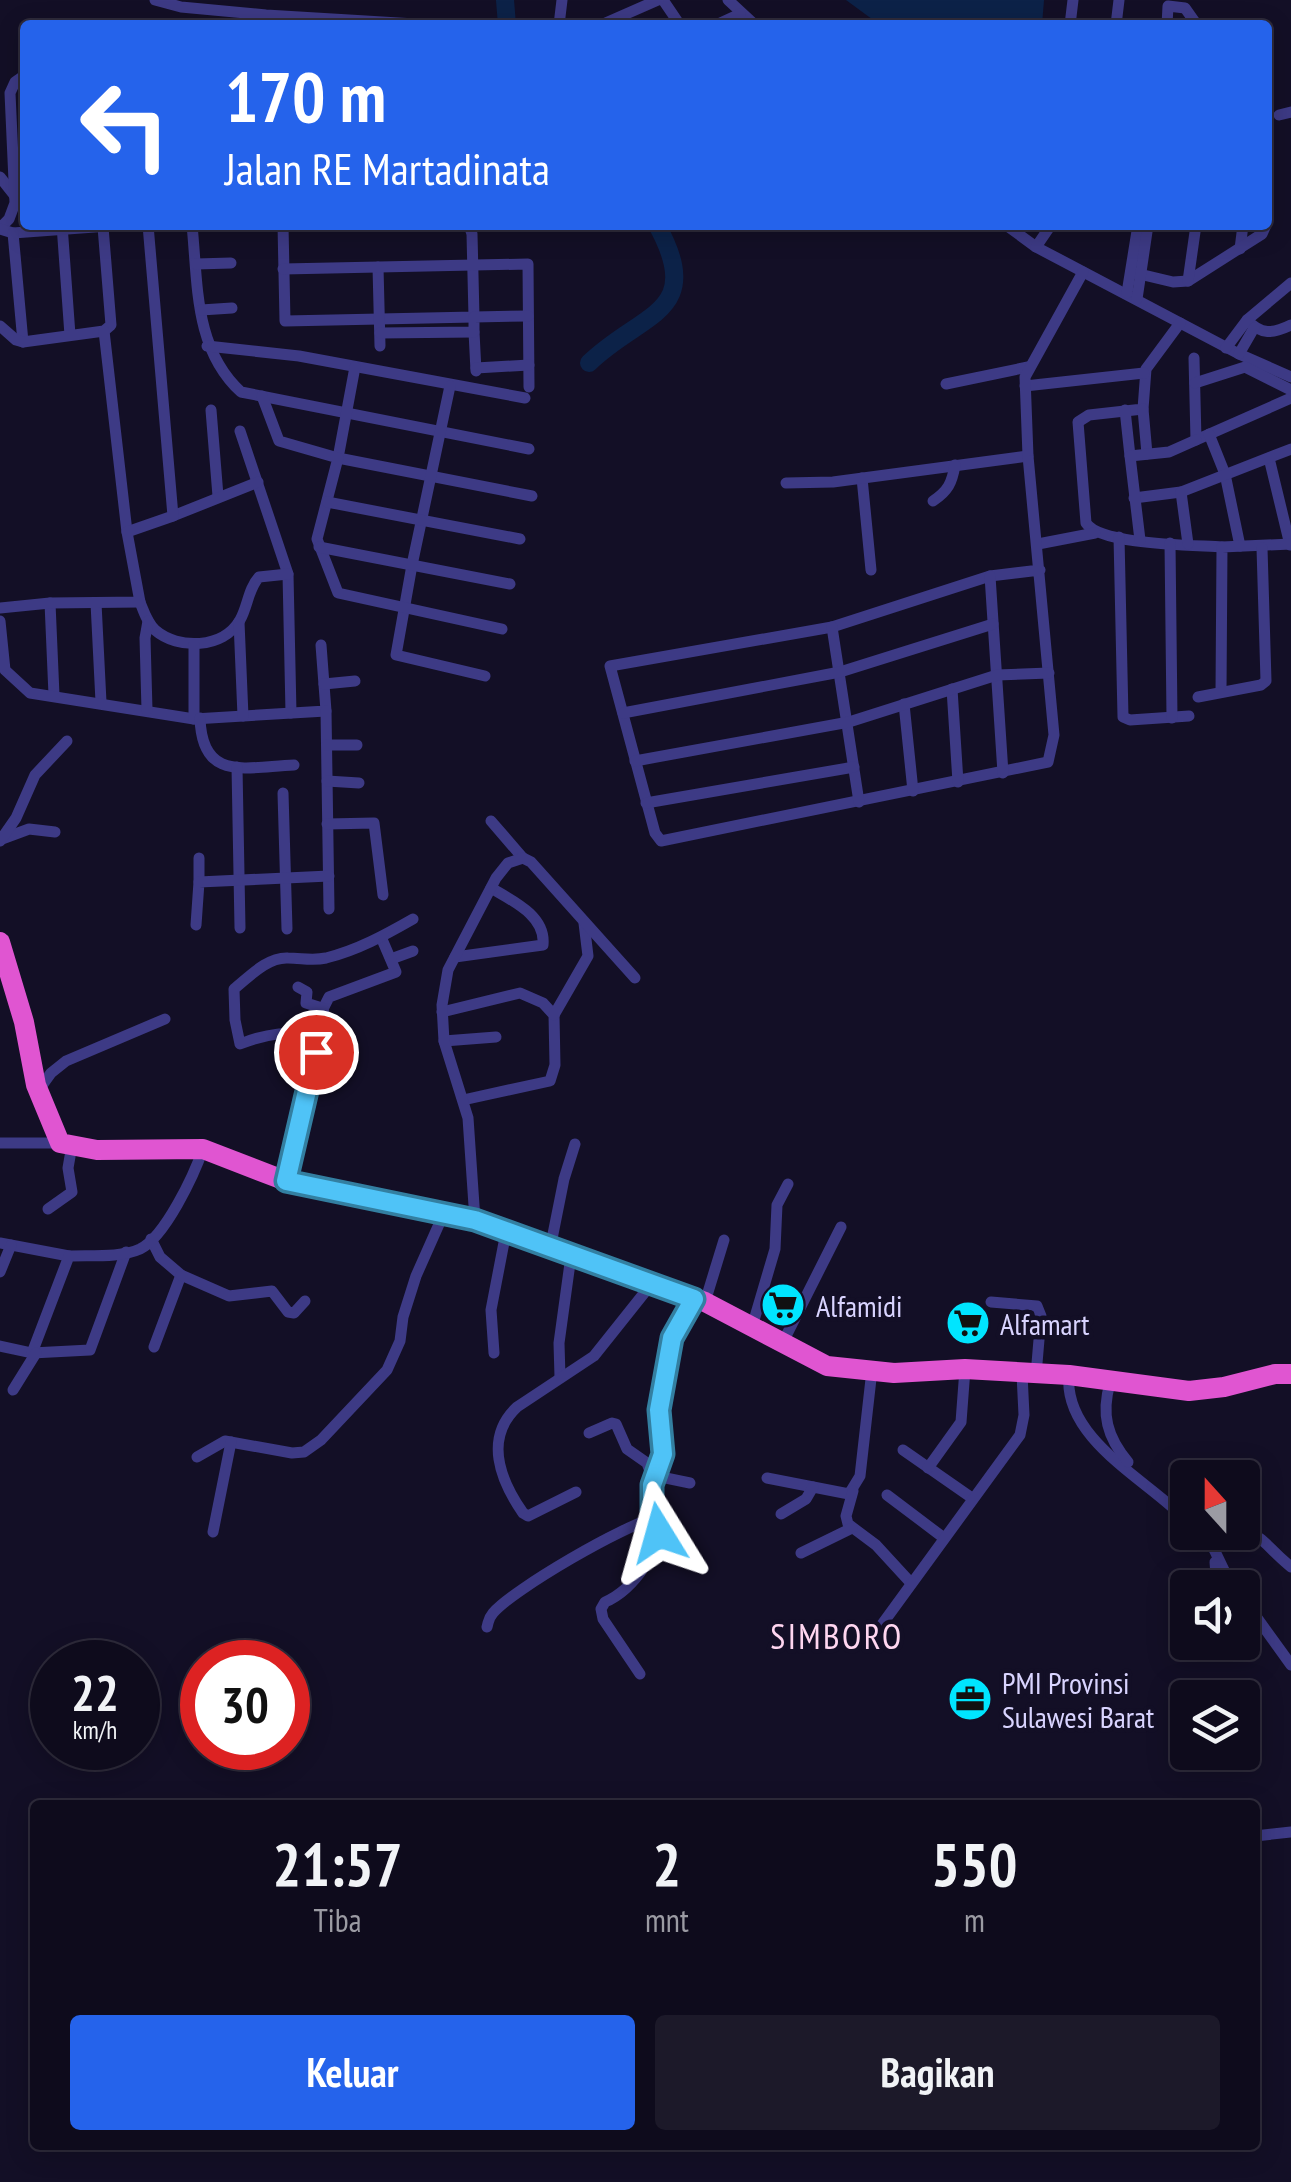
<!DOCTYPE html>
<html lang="id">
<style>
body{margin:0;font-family:"PT Sans Narrow",sans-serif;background:#1c1929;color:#f1f3f6;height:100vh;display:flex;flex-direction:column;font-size:38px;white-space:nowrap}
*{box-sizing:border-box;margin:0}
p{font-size:32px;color:#9b9ba3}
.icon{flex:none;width:55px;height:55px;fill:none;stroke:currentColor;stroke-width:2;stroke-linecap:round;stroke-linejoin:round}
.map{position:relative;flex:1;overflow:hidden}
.side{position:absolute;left:30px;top:1800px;width:1230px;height:350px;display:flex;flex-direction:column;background:#0e0b1c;border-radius:10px;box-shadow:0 5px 25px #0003,0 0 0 2px #2e2b3b}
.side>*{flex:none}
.top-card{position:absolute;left:20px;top:20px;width:1252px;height:210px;border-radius:10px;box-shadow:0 5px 25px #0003,0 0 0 2px #2e2b3b;background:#2563eb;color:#fff;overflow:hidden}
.needle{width:65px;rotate:339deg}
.tools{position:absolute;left:1170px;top:1460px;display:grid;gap:20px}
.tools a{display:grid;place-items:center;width:90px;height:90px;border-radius:10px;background:#0e0b1c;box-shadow:0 5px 25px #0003,0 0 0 2px #2e2b3b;font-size:50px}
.speed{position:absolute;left:30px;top:1640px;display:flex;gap:20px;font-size:50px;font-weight:700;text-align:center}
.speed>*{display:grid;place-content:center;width:130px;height:130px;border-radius:50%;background:#0e0b1c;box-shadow:0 5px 25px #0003,0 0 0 2px #2e2b3b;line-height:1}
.speed small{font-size:25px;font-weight:400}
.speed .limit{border:15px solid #d22;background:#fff;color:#111}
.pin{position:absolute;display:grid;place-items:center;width:85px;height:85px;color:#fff;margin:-42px;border:5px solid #fff;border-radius:50%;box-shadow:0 2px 10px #0007}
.me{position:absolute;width:110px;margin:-55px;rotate:352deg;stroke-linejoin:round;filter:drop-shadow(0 0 8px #0008)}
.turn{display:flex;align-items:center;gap:35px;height:210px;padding:0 40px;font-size:45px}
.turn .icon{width:130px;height:130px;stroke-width:2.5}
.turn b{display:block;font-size:70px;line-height:85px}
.eta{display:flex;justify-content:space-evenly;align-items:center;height:170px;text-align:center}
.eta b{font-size:60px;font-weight:700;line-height:70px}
.cta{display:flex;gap:20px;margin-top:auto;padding:20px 40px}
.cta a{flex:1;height:115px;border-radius:10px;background:#2563eb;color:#fff;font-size:40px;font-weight:700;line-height:115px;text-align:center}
.cta a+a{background:#1c1929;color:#f1f3f6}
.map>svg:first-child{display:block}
.water{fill:#0c2248}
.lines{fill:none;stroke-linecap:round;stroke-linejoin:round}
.river{stroke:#0c2248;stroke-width:18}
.minor{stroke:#3d3a85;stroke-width:11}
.trunk{stroke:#e055d1;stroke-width:20}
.route-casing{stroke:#337fa1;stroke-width:25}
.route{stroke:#4fc3f7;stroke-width:18}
.labels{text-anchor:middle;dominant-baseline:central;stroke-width:9;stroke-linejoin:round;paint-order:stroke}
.poi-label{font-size:30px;fill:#d9d4ff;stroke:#130f26;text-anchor:start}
.quarter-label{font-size:35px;letter-spacing:2.5px;fill:#ffd6f0;stroke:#130f26}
</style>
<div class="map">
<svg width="1291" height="2182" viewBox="0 0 1291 2182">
<rect width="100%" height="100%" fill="#130f26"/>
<!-- water -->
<path class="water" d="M846,0H1044L1042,25H880Z"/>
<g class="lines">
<!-- river -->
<g class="river">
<path d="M505,0L507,25"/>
<path d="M589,363C641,312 706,314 657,225"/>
</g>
<!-- minor -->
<g class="minor">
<path d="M155,0L181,7L266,15L432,25"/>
<path d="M663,0L680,25"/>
<path d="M728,0L755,25"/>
<path d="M559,25L562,0"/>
<path d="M601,25L658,0"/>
<path d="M716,25L740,14"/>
<path d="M1070,25L1073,0"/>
<path d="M1116,25L1119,0"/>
<path d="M1167,25L1168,6L1185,8L1197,25"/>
<path d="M1279,115L1291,112"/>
<path d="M0,177L15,196"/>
<path d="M62,225L70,335"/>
<path d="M192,225C198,284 194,349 241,392L529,449"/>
<path d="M283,225L285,321L474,317L472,234L469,225"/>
<path d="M1006,225L1036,247L1239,354L1291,377"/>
<path d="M0,228L9,219L15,203L10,93L15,82L25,75"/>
<path d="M0,229L13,233L122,225"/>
<path d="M13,233L23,342"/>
<path d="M1036,247L1051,225"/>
<path d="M1240,249L1243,225"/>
<path d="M196,264L231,263"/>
<path d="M378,267L380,346"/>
<path d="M283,269L528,264L529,387"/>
<path d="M1131,272L1173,282L1188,281L1262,234L1266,225"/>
<path d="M1188,281L1196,225"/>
<path d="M1127,293L1138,225"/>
<path d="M1137,299L1148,225"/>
<path d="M201,310L232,308"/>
<path d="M1247,320C1261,335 1273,334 1291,325"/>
<path d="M1180,323L1146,369L1143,409L1089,415L1078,422L1086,523C1100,545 1194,545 1222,547"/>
<path d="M0,326L16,340L23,342L104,331L111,325L103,227"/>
<path d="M104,331L127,532"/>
<path d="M474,332L476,371"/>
<path d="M380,333L474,332V317L528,316"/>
<path d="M207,346L299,356L525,398"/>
<path d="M1226,348L1247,320L1291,283"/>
<path d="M1239,354L1254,328"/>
<path d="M1194,358L1196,440L1291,398"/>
<path d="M355,367L338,458L532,496"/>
<path d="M476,368L529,365"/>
<path d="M1195,383L1245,367L1291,390"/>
<path d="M946,384L1028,367"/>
<path d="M450,386L412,565L396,655L485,676"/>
<path d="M1025,386L1144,373"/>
<path d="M262,396L279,441L338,458L317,539L338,593L502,629"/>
<path d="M1143,409L1147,454"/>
<path d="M211,410L218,496"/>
<path d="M1125,410L1130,456"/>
<path d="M240,431L288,574L291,713"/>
<path d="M1209,434L1225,474L1240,546"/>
<path d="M1269,458L1290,545"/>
<path d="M862,478L871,570"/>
<path d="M786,483L833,482L1028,456"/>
<path d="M1134,498L1181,492"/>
<path d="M933,501C948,491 952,483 955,465"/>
<path d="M327,502L520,539"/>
<path d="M173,516L258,482"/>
<path d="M1119,537L1123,717L1130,720L1189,716"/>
<path d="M1140,540L1130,456L1169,452L1196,440"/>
<path d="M1170,543L1172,718"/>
<path d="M1038,544L1095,533"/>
<path d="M1188,544L1181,492L1291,449"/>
<path d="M319,547L510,584"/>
<path d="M1040,570L990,576L832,627L610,666L655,833L661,841L1048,762L1054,735L1028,456L1025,377L1083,272"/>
<path d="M990,576L1003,773"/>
<path d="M140,602C144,612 147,622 155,630C178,650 223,649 240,620C248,606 248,589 259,577L288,574"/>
<path d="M50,603L54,695"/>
<path d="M96,603L101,702"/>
<path d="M0,608L50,603L140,602L127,532L173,516L148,225"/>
<path d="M0,621L5,670L30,693L194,719L326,711L321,645"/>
<path d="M239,622L243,716"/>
<path d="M832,627L859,802"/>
<path d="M194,645V719"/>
<path d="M324,684L355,681"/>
<path d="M952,689L958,782"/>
<path d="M1221,692L1222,547L1291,544"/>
<path d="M1198,697L1261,685L1266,681L1262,548"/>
<path d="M904,704L913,791"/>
<path d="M147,710L145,638L148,621"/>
<path d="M326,711L329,909"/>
<path d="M623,713L840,672L993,624"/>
<path d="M200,718C202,782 245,767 294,765"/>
<path d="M327,745H357"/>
<path d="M635,761L849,722L997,675L1049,673"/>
<path d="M237,767L240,928"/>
<path d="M327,781L359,783"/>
<path d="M283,793L287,929"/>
<path d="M646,803L854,767"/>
<path d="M491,821L523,858"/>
<path d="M327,824L374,823L383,895"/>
<path d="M2,839L29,829L55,832"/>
<path d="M0,841L16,818L35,775L67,741"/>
<path d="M199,882V858"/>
<path d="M196,925L199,882L329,876"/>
<path d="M455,957L543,945C546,916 513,901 491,888"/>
<path d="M391,959L413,951"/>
<path d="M323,1009L329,997L396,972L381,937"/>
<path d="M442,1012L520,993L543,1003L554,1015L555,1065L550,1081L463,1100"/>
<path d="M554,1015L588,956L584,923"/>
<path d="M320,1035C289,1031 268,1033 240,1044L235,1020L234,989C249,977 267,957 288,958C302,958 312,961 326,958C358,950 385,935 413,919"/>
<path d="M444,1041L496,1037"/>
<path d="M38,1091L51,1073L66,1061L165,1019"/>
<path d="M0,1143H60"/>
<path d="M286,1181L307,1101L324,1013L322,1008L306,1003L307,992L298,987"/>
<path d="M48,1209L72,1192L68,1168L72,1145"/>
<path d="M475,1220L468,1118L444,1041L442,1005L448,970L496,878L508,863L523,858L531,862L635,978"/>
<path d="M151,1239L160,1257L181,1275L154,1347"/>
<path d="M0,1243L69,1256"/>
<path d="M550,1249L564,1179L575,1144"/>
<path d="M0,1272L11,1245"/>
<path d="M181,1275L229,1296L272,1291L288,1312L294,1313L305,1301"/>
<path d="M705,1302L724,1240"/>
<path d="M991,1302L1037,1306L1041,1316L1036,1375"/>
<path d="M752,1327L775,1249L777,1205L788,1184"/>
<path d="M782,1344L841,1227"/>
<path d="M0,1346L32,1353L90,1350L126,1252"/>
<path d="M32,1353L69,1256C90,1255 120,1258 140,1249C165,1237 194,1175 203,1149"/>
<path d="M494,1353L491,1310L506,1232"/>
<path d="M1069,1375C1063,1440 1150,1481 1188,1522"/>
<path d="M560,1377L559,1343L571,1256"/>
<path d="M1110,1383C1101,1414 1107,1437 1128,1462"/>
<path d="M13,1390L36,1353"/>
<path d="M589,1433L612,1423L616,1424L627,1449L647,1463L654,1482"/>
<path d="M903,1450L972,1498"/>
<path d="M197,1457L225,1441L292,1453L304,1452L321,1440L387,1370L400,1341L403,1317L416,1276L444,1213"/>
<path d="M928,1468L961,1422L965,1369"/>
<path d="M656,1476L690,1483"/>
<path d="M767,1478L849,1494L860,1476L872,1370"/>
<path d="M853,1491L846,1516L848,1524L876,1545L910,1582"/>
<path d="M576,1492L528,1516L523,1513C500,1480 484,1438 517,1407L594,1356L653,1282"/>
<path d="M887,1495L944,1538"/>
<path d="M781,1514L806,1499L813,1487"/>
<path d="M213,1532L231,1442"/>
<path d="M1203,1532C1218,1550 1221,1571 1235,1588"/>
<path d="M1214,1546C1262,1522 1255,1538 1291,1567"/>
<path d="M801,1553L852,1528"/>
<path d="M1215,1562L1217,1588"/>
<path d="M1242,1597L1291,1665"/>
<path d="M487,1627C489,1620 488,1619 493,1613C512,1590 627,1523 656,1518L652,1510L653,1485L663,1454L659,1410L672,1338L694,1299"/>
<path d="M875,1634L1020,1435L1024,1415L1022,1374"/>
<path d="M640,1674L603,1619L601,1609L605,1602C633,1591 664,1548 656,1518"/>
<path d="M1255,1836L1291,1832"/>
</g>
<!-- trunk -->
<path class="trunk" d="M0,942L24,1022L36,1085L60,1143L97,1150L203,1149L286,1181L475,1220L705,1302L827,1366L894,1373L965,1369L1069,1375L1189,1391L1224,1387L1275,1374H1291"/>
</g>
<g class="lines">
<defs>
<path id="route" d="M316,1052L286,1181L475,1220L694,1299L672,1338L659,1410L663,1454L652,1485V1510L659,1533"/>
</defs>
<!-- route casing -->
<use href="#route" class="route-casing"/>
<!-- route -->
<use href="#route" class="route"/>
</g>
<!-- icons -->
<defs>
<symbol id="supermarket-disc" viewBox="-11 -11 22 22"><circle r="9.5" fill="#00e5ff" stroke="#130f26"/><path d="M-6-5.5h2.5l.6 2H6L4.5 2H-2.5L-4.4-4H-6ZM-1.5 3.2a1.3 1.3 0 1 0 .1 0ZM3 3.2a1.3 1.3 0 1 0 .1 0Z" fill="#111"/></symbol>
<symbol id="office-disc" viewBox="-11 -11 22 22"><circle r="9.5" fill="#00e5ff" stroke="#130f26"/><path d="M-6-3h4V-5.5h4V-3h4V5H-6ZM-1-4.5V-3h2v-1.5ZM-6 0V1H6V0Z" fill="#111"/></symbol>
</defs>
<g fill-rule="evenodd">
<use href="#supermarket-disc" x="758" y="1280" width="50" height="50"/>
<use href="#supermarket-disc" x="943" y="1298" width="50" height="50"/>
<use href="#office-disc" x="945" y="1674" width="50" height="50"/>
</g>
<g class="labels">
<!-- poi labels -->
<g class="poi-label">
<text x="816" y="1305">Alfamidi</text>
<text x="1000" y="1323">Alfamart</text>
<text x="1002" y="1682">PMI Provinsi<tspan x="1002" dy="34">Sulawesi Barat</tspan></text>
</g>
<!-- quarter labels -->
<g class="quarter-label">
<text x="837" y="1636">SIMBORO</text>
</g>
</g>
</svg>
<div class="tools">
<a><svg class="needle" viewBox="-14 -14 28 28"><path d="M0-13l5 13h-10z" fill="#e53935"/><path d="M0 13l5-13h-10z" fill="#9b9ba3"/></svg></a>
<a><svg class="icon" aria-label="sound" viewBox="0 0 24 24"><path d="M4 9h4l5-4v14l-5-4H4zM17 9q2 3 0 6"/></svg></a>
<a><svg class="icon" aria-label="layers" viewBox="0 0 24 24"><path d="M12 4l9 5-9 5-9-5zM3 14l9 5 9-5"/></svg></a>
</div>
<div class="speed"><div>22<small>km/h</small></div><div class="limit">30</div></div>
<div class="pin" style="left:316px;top:1052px;background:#d93025"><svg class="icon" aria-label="arrive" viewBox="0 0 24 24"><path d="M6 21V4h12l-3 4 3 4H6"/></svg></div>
<svg class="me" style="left:659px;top:1533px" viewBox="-20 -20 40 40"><path d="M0-17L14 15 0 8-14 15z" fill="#4fc3f7" stroke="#fff" stroke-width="4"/></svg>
<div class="top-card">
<div class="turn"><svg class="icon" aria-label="left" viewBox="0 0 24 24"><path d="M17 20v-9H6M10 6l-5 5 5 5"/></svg><div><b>170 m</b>Jalan RE Martadinata</div></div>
</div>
<section class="side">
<div class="eta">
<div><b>21:57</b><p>Tiba</p></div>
<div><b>2</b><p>mnt</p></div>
<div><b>550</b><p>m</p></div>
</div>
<div class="cta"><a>Keluar</a><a>Bagikan</a></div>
</section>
</div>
